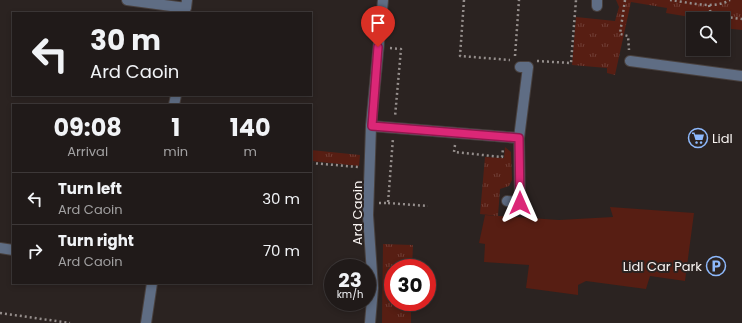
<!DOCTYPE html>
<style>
body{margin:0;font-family:Poppins,sans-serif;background:#282322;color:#f1f3f6;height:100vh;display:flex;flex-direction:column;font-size:15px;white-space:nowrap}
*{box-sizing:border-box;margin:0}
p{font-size:13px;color:#a2a1a2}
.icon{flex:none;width:22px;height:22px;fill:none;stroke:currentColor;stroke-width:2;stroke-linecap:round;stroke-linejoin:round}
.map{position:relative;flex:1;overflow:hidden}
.details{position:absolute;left:12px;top:104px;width:300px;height:180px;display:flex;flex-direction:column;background:#201a19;border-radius:0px;box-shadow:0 2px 6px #0003,0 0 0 1px #3d3838}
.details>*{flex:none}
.banner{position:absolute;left:12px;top:12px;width:300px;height:84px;border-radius:0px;box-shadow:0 2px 6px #0003,0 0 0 1px #3d3838;background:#201a19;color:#f1f3f6;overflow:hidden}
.fabs{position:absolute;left:686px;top:12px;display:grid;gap:8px}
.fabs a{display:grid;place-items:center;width:44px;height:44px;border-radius:0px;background:#201a19;box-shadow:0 2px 6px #0003,0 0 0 1px #3d3838;font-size:20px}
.speed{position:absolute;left:324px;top:259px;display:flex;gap:8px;font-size:20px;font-weight:700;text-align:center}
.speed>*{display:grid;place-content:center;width:52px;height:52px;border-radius:50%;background:#201a19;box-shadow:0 2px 6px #0003,0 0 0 1px #3d3838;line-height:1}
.speed small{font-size:10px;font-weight:400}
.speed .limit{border:6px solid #d22;background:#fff;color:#111}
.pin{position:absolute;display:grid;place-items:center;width:34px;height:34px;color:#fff;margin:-41px -17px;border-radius:50% 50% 50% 0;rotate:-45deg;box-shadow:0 0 4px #0007}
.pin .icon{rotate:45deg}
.me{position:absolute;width:44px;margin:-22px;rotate:0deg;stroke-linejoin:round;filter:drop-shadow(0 0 3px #0008)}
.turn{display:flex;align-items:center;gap:14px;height:84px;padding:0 12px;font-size:18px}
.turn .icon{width:52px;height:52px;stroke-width:2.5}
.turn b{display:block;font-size:28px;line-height:34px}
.eta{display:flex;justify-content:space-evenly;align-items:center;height:68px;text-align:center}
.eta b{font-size:24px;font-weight:700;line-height:28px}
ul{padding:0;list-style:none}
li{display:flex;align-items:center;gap:12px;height:52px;padding:0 12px;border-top:1px solid #3d3838}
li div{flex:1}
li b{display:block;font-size:15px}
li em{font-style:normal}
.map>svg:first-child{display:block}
.grass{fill:#571e13}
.park{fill:url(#park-tufts)}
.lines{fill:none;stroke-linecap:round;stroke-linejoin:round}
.minor-casing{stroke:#48403e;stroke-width:12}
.path{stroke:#958e8c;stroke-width:2.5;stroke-dasharray:2 3;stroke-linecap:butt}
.minor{stroke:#5f6d84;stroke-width:10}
.route-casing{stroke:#8e194d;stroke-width:10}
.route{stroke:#db2777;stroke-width:7}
.labels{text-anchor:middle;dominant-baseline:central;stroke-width:4;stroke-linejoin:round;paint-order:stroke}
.poi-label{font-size:13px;fill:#f9f4f2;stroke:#2b2321;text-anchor:start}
.street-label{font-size:13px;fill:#f9f4f2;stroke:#2b2321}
</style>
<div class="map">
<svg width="742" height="323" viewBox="0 0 742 323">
<defs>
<pattern id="park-tufts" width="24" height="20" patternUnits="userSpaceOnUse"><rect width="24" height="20" fill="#571e13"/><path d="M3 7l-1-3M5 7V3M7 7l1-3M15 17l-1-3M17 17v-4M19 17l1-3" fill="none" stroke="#703f36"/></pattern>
</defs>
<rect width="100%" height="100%" fill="#2b2321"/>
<!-- grass -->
<path class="grass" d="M610,207L694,213L685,281L650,276L646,289L586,281L578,285V295L526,288L529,265L484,262L485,244L479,243L485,215L559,220L613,217Z"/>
<!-- park -->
<g class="park">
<path d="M616,0H742V30L723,28V19H702L666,13L667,8L631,2L615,75L607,73V68L572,65L576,17L615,21L619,7Z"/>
<path d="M505,147L511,152L512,180L509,186L500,189L498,216L480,214L485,157L504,158Z"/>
<path d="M311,150L360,155L359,166L311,161Z"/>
<path d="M383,244L413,245L412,268H393V302H411V323H382Z"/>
</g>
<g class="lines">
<defs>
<g id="minor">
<path d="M127,0L186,8L187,0"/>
<path d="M597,6V0"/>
<path d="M630,61L742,76"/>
<path d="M174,105L176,95"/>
<path d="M371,126L519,138"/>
<path d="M507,201L520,203L519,138L528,67H520"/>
<path d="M0,248L13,250"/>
<path d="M146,323L152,283"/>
<path d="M370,323L373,288L368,215L371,126L383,0"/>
</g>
</defs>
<!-- minor casing -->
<use href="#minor" class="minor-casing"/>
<!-- path -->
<g class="path">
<path d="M464,0L460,56L510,60"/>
<path d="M625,0L620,34L628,36L629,50"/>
<path d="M670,0C688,2 713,10 730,0"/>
<path d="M709,5L711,15L742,19"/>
<path d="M390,48L401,49L395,117"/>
<path d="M515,56L519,0"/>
<path d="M537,61L571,63L576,0"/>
<path d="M455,145L454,152L502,157L503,149"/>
<path d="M311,163L358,167"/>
<path d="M379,203H388L393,138"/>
<path d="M388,203L428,206"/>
<path d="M0,313L70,323"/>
</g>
<!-- minor -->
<use href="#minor" class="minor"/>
</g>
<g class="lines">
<defs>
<path id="route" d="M378,47L372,126L519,138L520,203"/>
</defs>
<!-- route casing -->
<use href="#route" class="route-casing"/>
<!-- route -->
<use href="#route" class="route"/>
</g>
<!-- icons -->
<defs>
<symbol id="supermarket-ring" viewBox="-11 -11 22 22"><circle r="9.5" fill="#2b2321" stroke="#8eb9fc" stroke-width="1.5"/><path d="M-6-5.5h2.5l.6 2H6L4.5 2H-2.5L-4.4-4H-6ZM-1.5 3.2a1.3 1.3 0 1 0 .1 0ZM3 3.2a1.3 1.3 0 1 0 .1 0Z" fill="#8eb9fc"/></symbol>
<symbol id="parking-ring" viewBox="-11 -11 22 22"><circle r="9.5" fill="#2b2321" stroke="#8eb9fc" stroke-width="1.5"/><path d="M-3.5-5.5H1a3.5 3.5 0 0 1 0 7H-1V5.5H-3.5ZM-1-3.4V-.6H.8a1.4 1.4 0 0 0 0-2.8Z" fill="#8eb9fc"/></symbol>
</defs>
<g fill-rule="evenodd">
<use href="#supermarket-ring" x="687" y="127" width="22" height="22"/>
<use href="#parking-ring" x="705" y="255" width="22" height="22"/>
</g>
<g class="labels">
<!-- poi labels -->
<g class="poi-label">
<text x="712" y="138">Lidl</text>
<text x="702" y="266" text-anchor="end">Lidl Car Park</text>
</g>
<!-- street labels -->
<g class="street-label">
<text transform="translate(357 213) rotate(-90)">Ard Caoin</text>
</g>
</g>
</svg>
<div class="fabs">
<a><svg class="icon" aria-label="search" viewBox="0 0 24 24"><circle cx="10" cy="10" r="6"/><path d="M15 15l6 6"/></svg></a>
</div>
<div class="speed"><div>23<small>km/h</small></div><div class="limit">30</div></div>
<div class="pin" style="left:378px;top:47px;background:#d93025"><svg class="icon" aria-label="arrive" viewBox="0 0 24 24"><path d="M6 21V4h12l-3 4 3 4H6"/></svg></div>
<svg class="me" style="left:520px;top:203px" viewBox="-20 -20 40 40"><path d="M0-17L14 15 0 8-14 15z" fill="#db2777" stroke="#fff" stroke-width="4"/></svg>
<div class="banner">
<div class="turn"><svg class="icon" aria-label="left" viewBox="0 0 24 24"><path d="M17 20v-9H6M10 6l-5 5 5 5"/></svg><div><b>30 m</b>Ard Caoin</div></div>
</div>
<section class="details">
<div class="eta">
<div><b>09:08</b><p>Arrival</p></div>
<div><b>1</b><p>min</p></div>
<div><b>140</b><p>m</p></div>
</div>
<ul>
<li><svg class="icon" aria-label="left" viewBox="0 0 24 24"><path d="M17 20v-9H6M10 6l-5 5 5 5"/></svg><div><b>Turn left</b><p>Ard Caoin</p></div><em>30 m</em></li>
<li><svg class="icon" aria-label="right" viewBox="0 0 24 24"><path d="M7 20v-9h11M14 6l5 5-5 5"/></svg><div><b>Turn right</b><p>Ard Caoin</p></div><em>70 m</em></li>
</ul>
</section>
</div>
